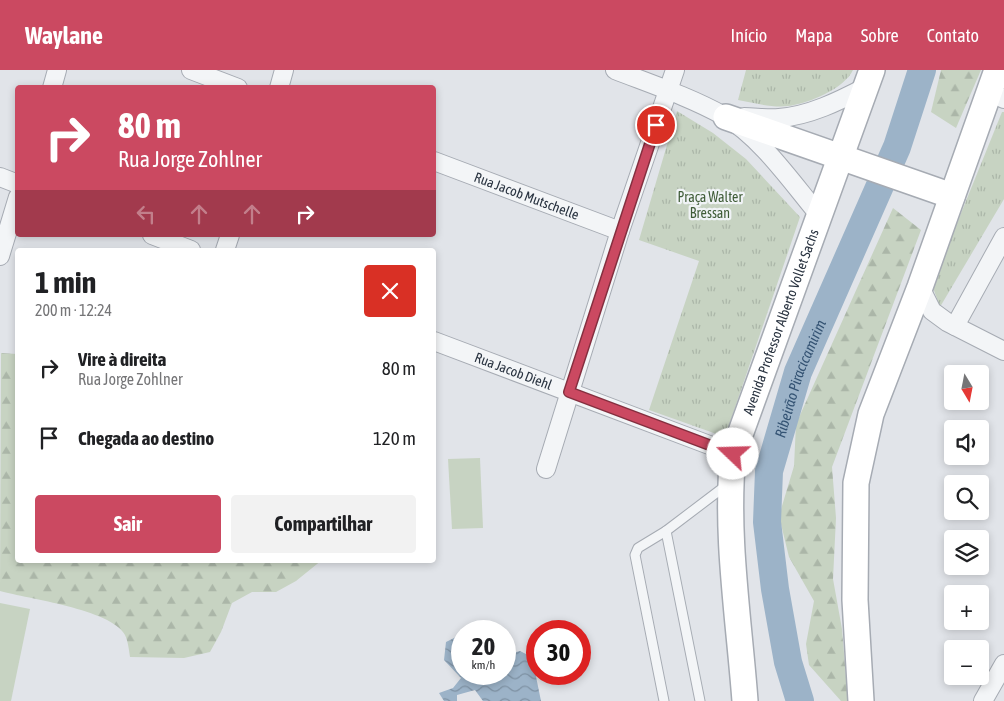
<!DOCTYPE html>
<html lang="pt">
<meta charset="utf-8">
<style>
body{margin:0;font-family:"Asap Condensed",sans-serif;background:#f2f2f2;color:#202124;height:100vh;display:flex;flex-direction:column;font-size:19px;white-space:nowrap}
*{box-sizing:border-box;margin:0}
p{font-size:16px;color:#757577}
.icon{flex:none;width:28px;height:28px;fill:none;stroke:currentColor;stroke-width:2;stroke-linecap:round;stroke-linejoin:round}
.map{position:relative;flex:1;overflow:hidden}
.drawer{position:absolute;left:15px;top:178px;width:421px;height:315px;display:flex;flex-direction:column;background:#fff;border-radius:5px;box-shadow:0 2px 8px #0003}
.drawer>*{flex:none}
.guide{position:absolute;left:15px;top:15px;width:421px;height:152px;border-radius:5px;box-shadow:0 2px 8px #0003;background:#cb4961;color:#fff;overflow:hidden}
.needle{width:32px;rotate:170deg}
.fabs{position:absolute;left:944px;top:295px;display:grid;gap:10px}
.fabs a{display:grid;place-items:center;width:45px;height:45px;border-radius:5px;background:#fff;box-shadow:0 2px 8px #0003;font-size:25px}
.speed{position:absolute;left:451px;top:550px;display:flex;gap:10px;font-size:25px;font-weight:700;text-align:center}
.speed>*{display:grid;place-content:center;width:65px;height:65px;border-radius:50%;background:#fff;box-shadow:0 2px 8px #0003;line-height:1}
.speed small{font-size:12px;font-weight:400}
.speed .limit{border:8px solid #d22;background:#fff;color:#111}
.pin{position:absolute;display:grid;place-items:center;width:42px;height:42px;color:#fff;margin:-21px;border:2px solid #fff;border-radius:50%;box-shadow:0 1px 5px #0007}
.me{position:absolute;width:55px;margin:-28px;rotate:291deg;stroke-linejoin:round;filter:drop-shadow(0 0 4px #0008)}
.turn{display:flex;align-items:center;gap:18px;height:105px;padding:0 20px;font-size:22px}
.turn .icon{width:65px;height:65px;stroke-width:2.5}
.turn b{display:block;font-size:35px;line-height:42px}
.lanes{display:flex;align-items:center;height:48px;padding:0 20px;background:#0003;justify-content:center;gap:25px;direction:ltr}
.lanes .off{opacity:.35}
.round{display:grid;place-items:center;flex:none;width:52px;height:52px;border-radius:5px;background:#f2f2f2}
.summary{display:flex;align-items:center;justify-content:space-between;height:85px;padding:0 20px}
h1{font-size:30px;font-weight:700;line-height:38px}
.button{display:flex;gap:10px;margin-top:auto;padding:10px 20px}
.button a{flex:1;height:58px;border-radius:5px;background:#cb4961;color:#fff;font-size:20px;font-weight:700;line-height:58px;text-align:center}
.button a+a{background:#f2f2f2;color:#202124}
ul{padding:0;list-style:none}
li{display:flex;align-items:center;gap:15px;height:70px;padding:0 20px}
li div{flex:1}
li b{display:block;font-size:19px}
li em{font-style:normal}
header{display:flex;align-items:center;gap:30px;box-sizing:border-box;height:70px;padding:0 25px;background:#cb4961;color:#fff}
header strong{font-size:24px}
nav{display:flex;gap:28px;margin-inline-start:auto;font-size:18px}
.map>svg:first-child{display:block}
.grass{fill:url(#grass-tufts)}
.forest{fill:url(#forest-firs)}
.pitch{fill:#c7d3c2}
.water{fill:url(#water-waves)}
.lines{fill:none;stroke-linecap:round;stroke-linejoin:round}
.river{stroke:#9cb3c8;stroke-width:28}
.lane-casing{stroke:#a6abb3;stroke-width:11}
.street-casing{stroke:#a6abb3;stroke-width:20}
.secondary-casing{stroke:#a6abb3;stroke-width:28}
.lane{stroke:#f3f5f7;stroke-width:9}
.street{stroke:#f3f5f7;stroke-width:18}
.secondary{stroke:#fff;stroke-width:25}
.route-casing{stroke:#842f3f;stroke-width:12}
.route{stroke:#cb4961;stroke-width:9}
.labels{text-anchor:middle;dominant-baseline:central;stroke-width:4.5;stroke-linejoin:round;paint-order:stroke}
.street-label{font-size:14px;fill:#293340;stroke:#f0f3f6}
.park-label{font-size:14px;fill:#3f5c37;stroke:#f0f3f6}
.water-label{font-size:15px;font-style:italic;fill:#345373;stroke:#f0f3f6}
</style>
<header>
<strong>Waylane</strong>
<nav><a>Início</a><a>Mapa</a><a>Sobre</a><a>Contato</a></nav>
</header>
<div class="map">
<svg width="1004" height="631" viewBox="0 0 1004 631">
<defs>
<pattern id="grass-tufts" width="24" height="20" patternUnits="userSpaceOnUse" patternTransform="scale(1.25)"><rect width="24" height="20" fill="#c7d3c2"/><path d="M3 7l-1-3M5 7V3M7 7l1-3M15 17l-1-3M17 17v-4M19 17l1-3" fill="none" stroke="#abb6a8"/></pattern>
<pattern id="forest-firs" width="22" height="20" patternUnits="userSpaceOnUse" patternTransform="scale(1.25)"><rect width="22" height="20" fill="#c7d3c2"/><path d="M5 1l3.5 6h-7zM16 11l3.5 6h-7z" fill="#abb6a8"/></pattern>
<pattern id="water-waves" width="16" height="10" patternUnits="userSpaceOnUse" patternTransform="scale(1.25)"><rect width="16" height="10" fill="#9cb3c8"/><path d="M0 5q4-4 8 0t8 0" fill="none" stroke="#7f92a4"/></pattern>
</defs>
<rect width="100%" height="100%" fill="#e1e4e9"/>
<!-- grass -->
<g class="grass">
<path d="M746,0H853C844,19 809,33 789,36C772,38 754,33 738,30Z"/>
<path d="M677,41L713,63L746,89L800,147L725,367L649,340L699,191L639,170Z"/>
<path d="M1002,42H1004V129L940,237L932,215Z"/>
</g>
<!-- forest -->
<g class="forest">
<path d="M941,0H981L956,58L931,42Z"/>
<path d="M893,138L921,160L832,397L836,448L833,509L842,559L848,631H841L809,595L806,574L814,531L789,487L779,446L794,396L796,354Z"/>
<path d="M1,283L17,284L18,490H322L296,511L276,522H252L232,533L221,562L210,582L184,588L130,587C129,580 128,571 125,565C111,539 28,529 0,521Z"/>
</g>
<!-- pitch -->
<g class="pitch">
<path d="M480,388L483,458L452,459L448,389Z"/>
<path d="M0,533L30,539L11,631H0Z"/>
</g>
<!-- water -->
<path class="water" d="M458,566L462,568V604H505V585L520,581L532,587L541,631H483L475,620L457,625V631H444L439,623L453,618L461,608L444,590L446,572Z"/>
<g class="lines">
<!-- river -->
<path class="river" id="s1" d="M800,631L788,592L775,519L767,452L769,401L798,302L897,77L922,0"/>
<defs>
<g id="lane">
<path d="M666,461L700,631"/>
<path d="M664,631L635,485L638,478L666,461L728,414"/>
</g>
<g id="street">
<path d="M191,0L238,18"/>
<path d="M615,0C651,14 690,27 724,46C761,67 793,114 820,146"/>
<path d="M52,18L57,0"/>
<path d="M279,18L284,0"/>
<path d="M990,22L1004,29"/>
<path d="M744,47C755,47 767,49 779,48C809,46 839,31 866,17"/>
<path id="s2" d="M434,91L620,161"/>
<path d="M0,107L18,114"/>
<path d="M152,165L191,180"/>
<path d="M225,180L230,165"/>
<path d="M0,186L18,127"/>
<path d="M920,217L932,241L947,252L1004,281"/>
<path d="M955,256L1004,167"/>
<path id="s3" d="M434,271L733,384"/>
<path d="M546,399L620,161L675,0"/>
<path d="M983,631L1004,594"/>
</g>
<g id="secondary">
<path d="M726,47L952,126"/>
<path id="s4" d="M745,631C739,550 725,464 733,384L872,0"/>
<path d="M861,631L855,530L856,413L871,344L920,217L997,0"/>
</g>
</defs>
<!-- lane casing -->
<use href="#lane" class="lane-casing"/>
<!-- street casing -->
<use href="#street" class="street-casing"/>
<!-- secondary casing -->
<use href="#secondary" class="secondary-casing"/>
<!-- lane -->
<use href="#lane" class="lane"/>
<!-- street -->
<use href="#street" class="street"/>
<!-- secondary -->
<use href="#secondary" class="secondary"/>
</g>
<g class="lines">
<defs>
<path id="route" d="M656,55L569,322L733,384"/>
</defs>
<!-- route casing -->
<use href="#route" class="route-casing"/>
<!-- route -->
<use href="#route" class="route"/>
</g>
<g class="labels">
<!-- street labels -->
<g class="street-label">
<text stroke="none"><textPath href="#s2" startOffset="99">Rua Jacob Mutschelle</textPath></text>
<text stroke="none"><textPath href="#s4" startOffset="388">Avenida Professor Alberto Vollet Sachs</textPath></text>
<text stroke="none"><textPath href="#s3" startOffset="85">Rua Jacob Diehl</textPath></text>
</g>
<!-- park labels -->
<g class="park-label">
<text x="710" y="127">Praça Walter<tspan x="710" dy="16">Bressan</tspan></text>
</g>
<!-- water labels -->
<g class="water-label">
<text stroke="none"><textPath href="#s1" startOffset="331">Ribeirão Piracicamirim</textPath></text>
</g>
</g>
</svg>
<div class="fabs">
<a><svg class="needle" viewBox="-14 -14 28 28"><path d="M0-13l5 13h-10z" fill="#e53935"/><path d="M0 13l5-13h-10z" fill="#757577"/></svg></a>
<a><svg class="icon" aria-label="sound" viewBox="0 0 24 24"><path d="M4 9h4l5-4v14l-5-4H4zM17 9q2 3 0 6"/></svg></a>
<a><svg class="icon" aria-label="search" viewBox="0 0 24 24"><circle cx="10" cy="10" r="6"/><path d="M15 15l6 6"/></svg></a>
<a><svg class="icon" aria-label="layers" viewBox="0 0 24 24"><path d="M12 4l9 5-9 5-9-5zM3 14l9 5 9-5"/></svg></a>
<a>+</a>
<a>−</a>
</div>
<div class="speed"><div>20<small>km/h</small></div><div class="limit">30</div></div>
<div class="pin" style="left:656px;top:55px;background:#d93025"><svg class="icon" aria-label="arrive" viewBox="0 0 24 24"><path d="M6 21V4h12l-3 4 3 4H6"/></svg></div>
<svg class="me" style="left:733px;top:384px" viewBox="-20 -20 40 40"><circle r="19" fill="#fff"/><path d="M0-13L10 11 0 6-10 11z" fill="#cb4961"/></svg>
<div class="guide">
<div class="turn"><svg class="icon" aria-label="right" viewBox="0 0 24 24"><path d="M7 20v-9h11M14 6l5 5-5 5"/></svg><div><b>80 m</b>Rua Jorge Zohlner</div></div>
<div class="lanes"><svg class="icon off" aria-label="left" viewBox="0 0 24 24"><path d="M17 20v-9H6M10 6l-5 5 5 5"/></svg><svg class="icon off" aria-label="ahead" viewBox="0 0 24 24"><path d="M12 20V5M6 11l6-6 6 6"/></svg><svg class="icon off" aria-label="ahead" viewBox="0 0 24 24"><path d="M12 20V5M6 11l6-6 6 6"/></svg><svg class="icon" aria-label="right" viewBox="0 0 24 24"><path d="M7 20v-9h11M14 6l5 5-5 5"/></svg></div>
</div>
<section class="drawer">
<div class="summary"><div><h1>1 min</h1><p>200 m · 12:24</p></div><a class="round" style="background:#d93025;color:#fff"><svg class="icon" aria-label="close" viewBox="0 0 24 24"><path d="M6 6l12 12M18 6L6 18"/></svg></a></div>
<ul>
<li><svg class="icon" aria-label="right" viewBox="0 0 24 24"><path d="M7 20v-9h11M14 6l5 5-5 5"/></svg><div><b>Vire à direita</b><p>Rua Jorge Zohlner</p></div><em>80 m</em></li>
<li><svg class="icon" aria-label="arrive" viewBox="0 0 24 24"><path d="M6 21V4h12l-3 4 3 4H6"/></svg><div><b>Chegada ao destino</b></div><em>120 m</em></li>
</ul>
<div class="button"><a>Sair</a><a>Compartilhar</a></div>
</section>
</div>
